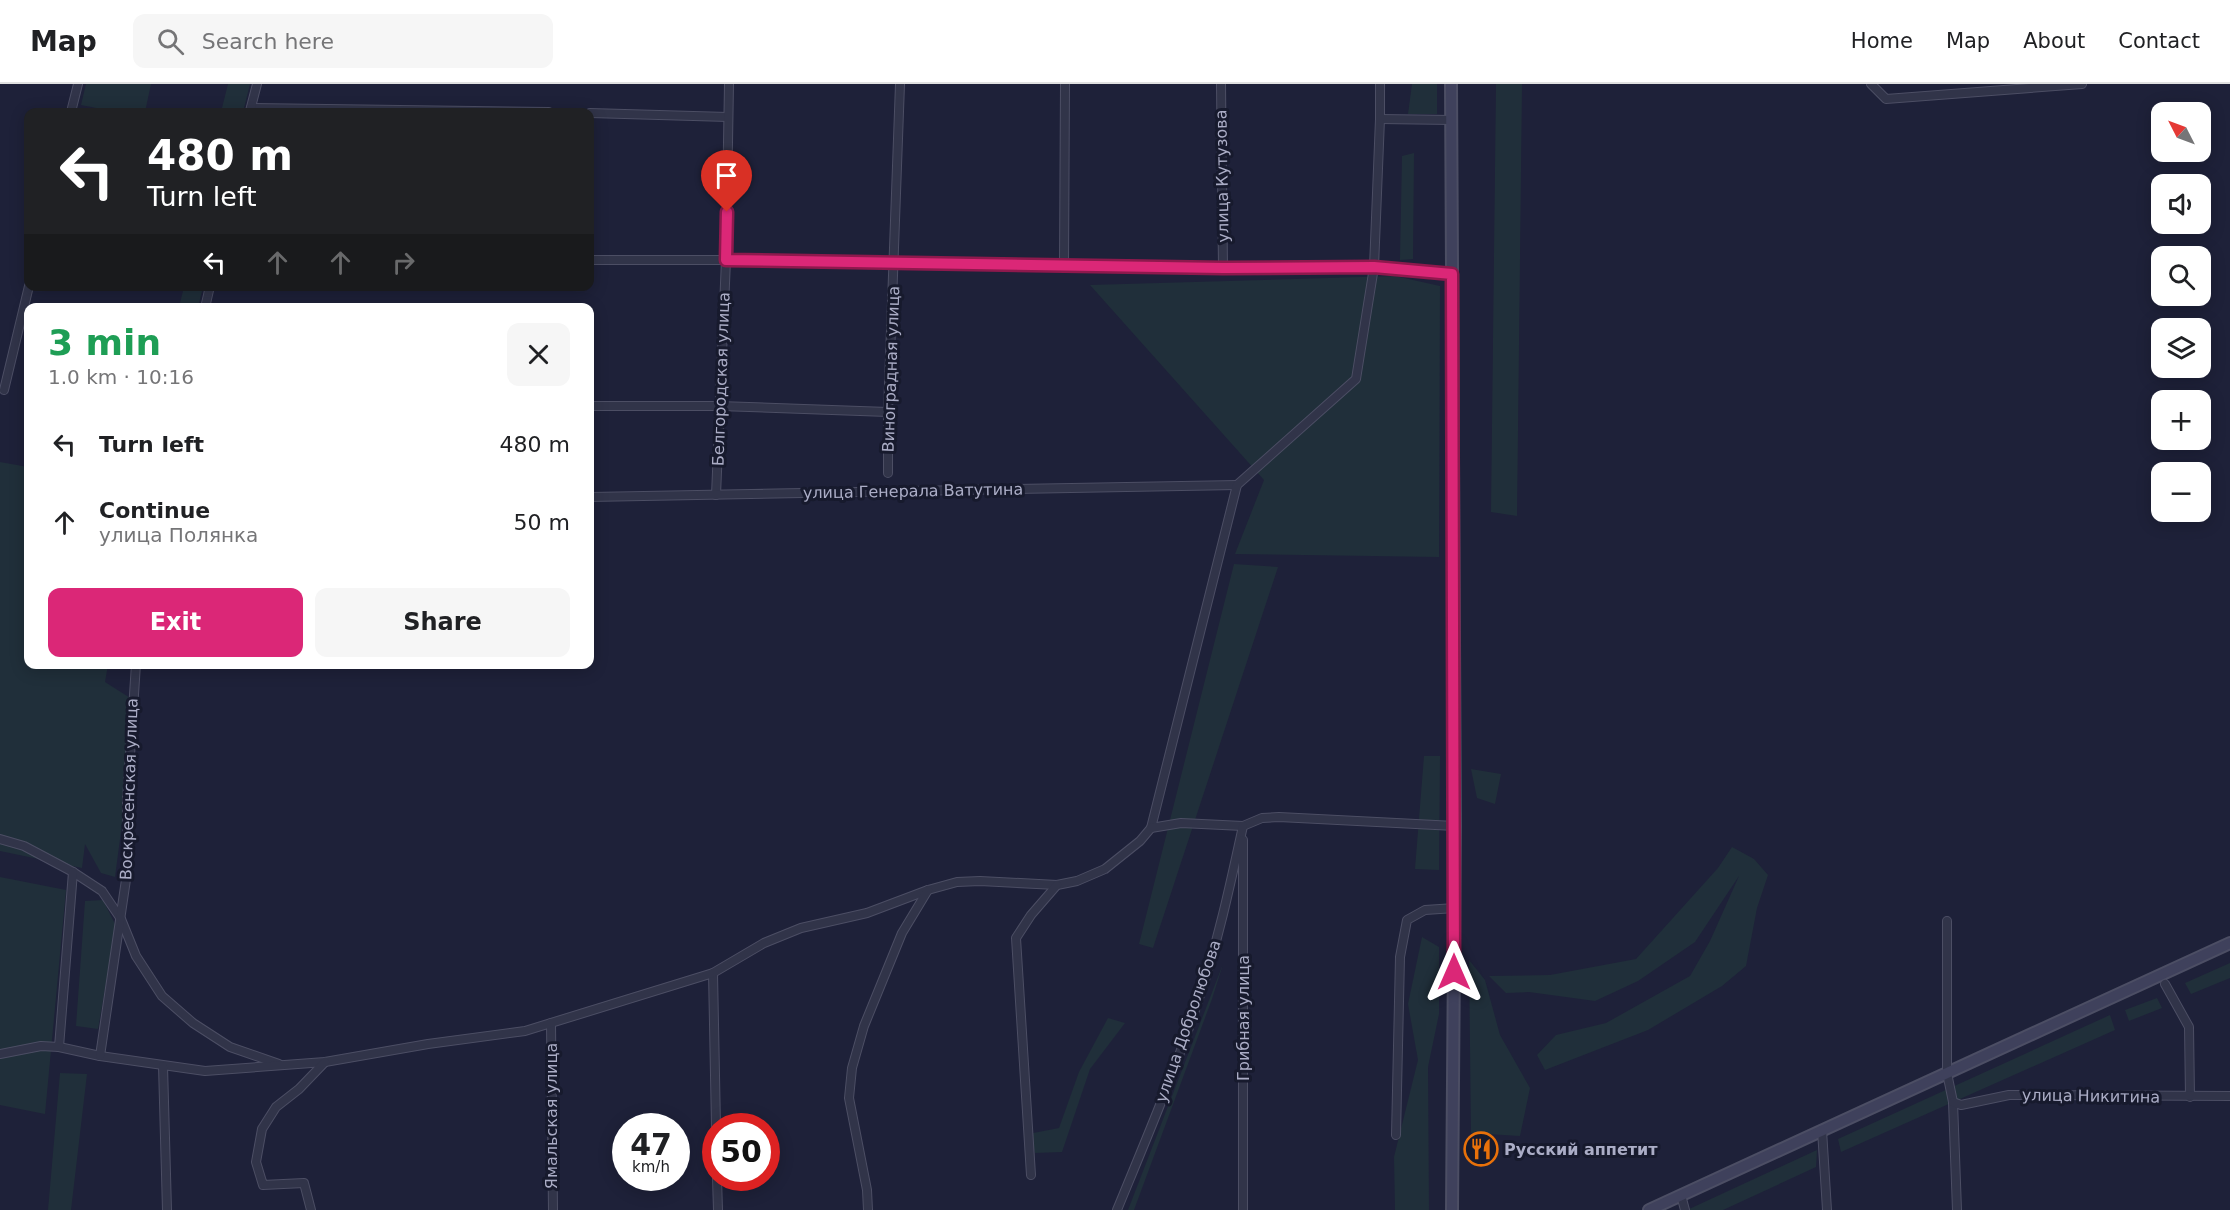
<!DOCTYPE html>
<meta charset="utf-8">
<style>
body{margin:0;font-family:"DejaVu Sans",sans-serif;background:#f6f6f6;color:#202124;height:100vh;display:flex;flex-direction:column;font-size:22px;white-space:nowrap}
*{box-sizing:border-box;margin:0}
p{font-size:20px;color:#757577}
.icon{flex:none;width:33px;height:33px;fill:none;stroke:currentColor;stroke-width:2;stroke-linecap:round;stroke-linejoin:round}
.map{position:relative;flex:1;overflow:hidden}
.panel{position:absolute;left:24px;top:219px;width:570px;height:366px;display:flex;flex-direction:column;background:#fff;border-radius:12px;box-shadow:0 3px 15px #0003}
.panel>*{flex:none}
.banner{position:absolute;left:24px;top:24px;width:570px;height:183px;border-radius:12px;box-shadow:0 3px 15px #0003;background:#202124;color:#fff;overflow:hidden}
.needle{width:39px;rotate:312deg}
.controls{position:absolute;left:2151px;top:18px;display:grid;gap:12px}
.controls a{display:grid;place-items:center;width:60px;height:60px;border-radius:12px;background:#fff;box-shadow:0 3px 15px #0003;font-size:30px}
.speed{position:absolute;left:612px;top:1029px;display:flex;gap:12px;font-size:30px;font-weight:700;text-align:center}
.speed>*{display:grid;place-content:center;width:78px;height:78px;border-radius:50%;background:#fff;box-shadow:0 3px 15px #0003;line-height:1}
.speed small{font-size:15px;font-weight:400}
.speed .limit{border:9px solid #d22;background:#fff;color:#111}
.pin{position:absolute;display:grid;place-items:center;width:51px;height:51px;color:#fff;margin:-62px -26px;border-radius:50% 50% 50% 0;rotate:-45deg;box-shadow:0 0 6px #0007}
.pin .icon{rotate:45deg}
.me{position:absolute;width:66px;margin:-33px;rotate:0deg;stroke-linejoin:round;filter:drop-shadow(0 0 4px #0008)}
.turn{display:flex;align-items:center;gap:21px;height:126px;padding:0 24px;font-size:27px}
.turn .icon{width:78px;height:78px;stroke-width:2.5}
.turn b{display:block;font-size:42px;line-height:51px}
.lanes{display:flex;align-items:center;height:57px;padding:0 24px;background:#0003;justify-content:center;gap:30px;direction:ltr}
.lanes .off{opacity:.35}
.round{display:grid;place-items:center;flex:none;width:63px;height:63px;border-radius:12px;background:#f6f6f6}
.summary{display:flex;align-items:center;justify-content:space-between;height:102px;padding:0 24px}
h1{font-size:36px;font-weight:600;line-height:45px;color:#1e9e55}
.button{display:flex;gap:12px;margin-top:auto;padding:12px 24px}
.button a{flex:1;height:69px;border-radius:12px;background:#db2777;color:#fff;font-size:24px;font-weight:600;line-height:69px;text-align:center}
.button a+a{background:#f6f6f6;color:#202124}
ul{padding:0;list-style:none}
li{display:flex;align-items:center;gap:18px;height:78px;padding:0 24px}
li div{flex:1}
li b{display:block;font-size:22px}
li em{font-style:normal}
header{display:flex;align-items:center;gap:36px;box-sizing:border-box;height:84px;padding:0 30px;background:#fff;border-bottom:2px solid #e0e0e0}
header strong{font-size:28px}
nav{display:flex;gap:33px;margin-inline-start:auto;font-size:21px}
.search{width:420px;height:54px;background:#f6f6f6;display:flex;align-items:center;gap:15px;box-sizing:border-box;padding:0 21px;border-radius:12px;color:#757577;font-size:22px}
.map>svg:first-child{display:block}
.green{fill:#202f3a}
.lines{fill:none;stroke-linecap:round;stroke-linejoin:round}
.street-casing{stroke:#4c4e64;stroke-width:10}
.secondary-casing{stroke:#4c4e64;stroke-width:14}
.street{stroke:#313449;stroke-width:8}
.secondary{stroke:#3f415c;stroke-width:10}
.route-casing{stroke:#8e194d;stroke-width:15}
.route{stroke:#db2777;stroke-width:10}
.labels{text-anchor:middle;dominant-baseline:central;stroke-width:6;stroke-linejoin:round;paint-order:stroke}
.street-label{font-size:16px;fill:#abadc6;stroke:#171a2d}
.poi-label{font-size:16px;font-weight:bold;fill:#abadc6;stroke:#171a2d;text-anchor:start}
</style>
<header>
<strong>Map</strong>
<div class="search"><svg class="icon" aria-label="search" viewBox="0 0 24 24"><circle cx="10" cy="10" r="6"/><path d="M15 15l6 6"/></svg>Search here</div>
<nav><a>Home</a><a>Map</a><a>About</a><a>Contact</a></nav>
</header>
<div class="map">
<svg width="2230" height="1126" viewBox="0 0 2230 1126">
<rect width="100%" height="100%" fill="#1e2139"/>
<!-- green -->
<g class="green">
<path d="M86,0H151L145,28H117L81,21Z"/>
<path d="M228,0H250L243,28H221Z"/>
<path d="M1412,0H1437V30H1408Z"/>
<path d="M1496,0H1522L1517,432L1491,428Z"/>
<path d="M1414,69L1413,175L1400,176L1402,72Z"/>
<path d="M1395,192L1440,202L1439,473L1235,470L1264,396L1090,201Z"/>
<path d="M184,203H203L198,223H179Z"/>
<path d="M0,378L28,383V580L108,581L105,598L138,619L115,793L101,789L85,760L82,784L0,767Z"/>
<path d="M1234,480L1278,483L1153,864L1139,860Z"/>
<path d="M1424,672H1440L1439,786L1415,785Z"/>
<path d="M1471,685L1501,690L1495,720L1477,714Z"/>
<path d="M1732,763L1754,775L1768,791L1757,824L1746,882L1722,902L1648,946L1545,986L1537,971L1556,951L1606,939L1690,892L1710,857L1739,792L1695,858L1638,897L1595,917L1529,908L1506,909L1489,892L1550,891L1636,875L1718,784Z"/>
<path d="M0,793L66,806L45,1030L0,1021Z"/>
<path d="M103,816L116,842L98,945L76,942L85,817Z"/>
<path d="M1422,853L1439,863V930L1428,983L1429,1126H1395L1394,1073L1418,976L1408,920Z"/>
<path d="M1469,876L1485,896L1500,951L1530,1004L1520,1052L1471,1049Z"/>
<path d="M2230,879V894L2191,910L2185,899Z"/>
<path d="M1223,880L1212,915L1134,1126H1128Z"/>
<path d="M2157,914L2162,924L2129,937L2125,926Z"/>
<path d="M2110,931L2115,946L1841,1068L1838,1055Z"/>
<path d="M1108,934L1125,939L1090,985L1062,1068L1035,1069L1028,1050L1059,1044L1079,988Z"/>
<path d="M60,989L87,990L71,1126H48Z"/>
<path d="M1817,1066L1816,1083L1723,1126H1687Z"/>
</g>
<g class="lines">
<defs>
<g id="street">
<path d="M1221,0L1223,184"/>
<path d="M1871,0L1886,15L2082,0"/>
<path d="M251,24L549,28"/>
<path d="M250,27L257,0"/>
<path d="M71,28L78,0"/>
<path d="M590,29L728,33"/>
<path d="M1380,35L1452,36"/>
<path d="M590,176H768L1223,184L1374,183L1452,190"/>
<path d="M1064,180L1065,0"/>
<path d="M205,224L210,202"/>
<path d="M4,306L29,202"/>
<path d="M590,322H719L888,328"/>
<path d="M888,389V328L900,0"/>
<path d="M716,411L726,176L729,0"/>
<path d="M590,413L1237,401"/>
<path d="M1151,744L1237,401L1356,295L1374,183L1380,35V0"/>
<path d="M0,755L24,762L73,788L102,807L121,835L136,872L162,912L193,939L230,963L279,980"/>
<path d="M1947,837V989L1953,1018L1957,1126"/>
<path d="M713,889L716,1042"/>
<path d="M2165,900L2189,943L2190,1013"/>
<path d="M551,939L553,1126"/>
<path d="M59,963L100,972L205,987L325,978L428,960L525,947L713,889L764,859L801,844L867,829L928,806L957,798L980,797L1057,801L1077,797L1105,785L1140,757L1151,744L1181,739L1243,742L1262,734L1279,733L1455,742"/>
<path d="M0,970L41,962L59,963L73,788"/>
<path d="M100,972L128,782L127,717L136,580"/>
<path d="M163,982L167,1126"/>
<path d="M1953,1018L1961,1021L2009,1011L2230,1012"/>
<path d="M1822,1046L1827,1126"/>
<path d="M1396,1051L1400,873L1407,836L1425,826L1455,824"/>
<path d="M1031,1091L1016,854L1031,831L1057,801"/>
<path d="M717,1094L718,1126"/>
<path d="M1681,1111L1685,1126"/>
<path d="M311,1126L304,1099L263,1101L256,1078L262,1045L276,1023L299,1005L325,978"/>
<path d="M868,1126L867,1106L849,1014L852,984L864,942L902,849L928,806"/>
<path d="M1117,1126C1145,1058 1174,990 1197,920C1217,862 1230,802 1243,742"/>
<path d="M1243,1126V756"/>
</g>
<g id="secondary">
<path d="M1451,0L1455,742L1452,1126"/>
<path d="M1649,1126L2230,859"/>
</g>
</defs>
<!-- street casing -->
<use href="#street" class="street-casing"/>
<!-- secondary casing -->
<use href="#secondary" class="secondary-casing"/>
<!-- street -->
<use href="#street" class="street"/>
<!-- secondary -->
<use href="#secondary" class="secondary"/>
</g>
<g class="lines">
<defs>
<path id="route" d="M727,128L726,176L1223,184L1374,183L1452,190L1454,888"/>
</defs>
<!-- route casing -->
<use href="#route" class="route-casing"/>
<!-- route -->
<use href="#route" class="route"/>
</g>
<!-- icons -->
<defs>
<symbol id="restaurant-ring" viewBox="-11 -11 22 22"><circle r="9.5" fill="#171a2d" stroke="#e8710a" stroke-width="1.5"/><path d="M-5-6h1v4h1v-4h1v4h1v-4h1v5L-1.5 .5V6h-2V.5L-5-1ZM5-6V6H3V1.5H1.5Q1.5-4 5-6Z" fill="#e8710a"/></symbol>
</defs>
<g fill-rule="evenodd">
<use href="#restaurant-ring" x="1462" y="1046" width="38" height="38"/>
</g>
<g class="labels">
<!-- street labels -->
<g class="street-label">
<text transform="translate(1222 92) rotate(-91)">улица Кутузова</text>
<text transform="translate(891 285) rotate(-88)">Виноградная улица</text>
<text transform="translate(721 295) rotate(-88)">Белгородская улица</text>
<text transform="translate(913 407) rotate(-1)">улица Генерала Ватутина</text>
<text transform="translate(129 705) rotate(-88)">Воскресенская улица</text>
<text transform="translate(1243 934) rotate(-90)">Грибная улица</text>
<text transform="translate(1188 937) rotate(-71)">улица Добролюбова</text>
<text transform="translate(2091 1012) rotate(1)">улица Никитина</text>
<text transform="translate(551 1032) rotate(-90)">Ямальская улица</text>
</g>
<!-- poi labels -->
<g class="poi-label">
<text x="1504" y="1065">Русский аппетит</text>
</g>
</g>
</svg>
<div class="controls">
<a><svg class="needle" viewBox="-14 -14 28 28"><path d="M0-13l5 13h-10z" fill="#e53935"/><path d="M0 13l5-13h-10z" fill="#757577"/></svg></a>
<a><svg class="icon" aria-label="sound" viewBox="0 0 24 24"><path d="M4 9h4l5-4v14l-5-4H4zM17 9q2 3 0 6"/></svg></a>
<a><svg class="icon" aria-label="search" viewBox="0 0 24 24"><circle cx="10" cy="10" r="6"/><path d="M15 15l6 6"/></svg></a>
<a><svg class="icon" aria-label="layers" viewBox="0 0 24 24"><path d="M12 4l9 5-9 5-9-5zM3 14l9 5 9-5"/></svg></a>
<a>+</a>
<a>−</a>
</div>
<div class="speed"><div>47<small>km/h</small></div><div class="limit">50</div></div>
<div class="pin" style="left:727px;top:128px;background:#d93025"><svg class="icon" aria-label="arrive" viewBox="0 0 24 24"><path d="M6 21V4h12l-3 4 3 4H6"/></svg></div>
<svg class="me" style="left:1454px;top:888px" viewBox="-20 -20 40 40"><path d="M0-17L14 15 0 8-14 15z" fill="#db2777" stroke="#fff" stroke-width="4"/></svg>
<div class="banner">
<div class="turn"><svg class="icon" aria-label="left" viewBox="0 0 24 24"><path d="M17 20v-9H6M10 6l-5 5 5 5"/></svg><div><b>480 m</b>Turn left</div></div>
<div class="lanes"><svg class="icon" aria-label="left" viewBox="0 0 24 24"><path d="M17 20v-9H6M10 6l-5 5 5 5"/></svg><svg class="icon off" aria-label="ahead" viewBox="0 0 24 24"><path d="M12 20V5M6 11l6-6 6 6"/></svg><svg class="icon off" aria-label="ahead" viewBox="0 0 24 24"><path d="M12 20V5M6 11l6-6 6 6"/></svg><svg class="icon off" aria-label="right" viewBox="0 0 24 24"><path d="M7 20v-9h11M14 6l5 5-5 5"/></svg></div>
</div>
<section class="panel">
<div class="summary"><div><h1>3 min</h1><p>1.0 km · 10:16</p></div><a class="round"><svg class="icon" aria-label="close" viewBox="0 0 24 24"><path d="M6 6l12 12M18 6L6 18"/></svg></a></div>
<ul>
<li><svg class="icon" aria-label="left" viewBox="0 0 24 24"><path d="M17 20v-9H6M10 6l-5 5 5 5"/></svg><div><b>Turn left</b></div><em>480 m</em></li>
<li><svg class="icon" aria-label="ahead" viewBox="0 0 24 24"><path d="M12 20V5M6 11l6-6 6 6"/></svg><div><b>Continue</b><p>улица Полянка</p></div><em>50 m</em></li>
</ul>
<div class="button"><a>Exit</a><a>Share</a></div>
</section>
</div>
